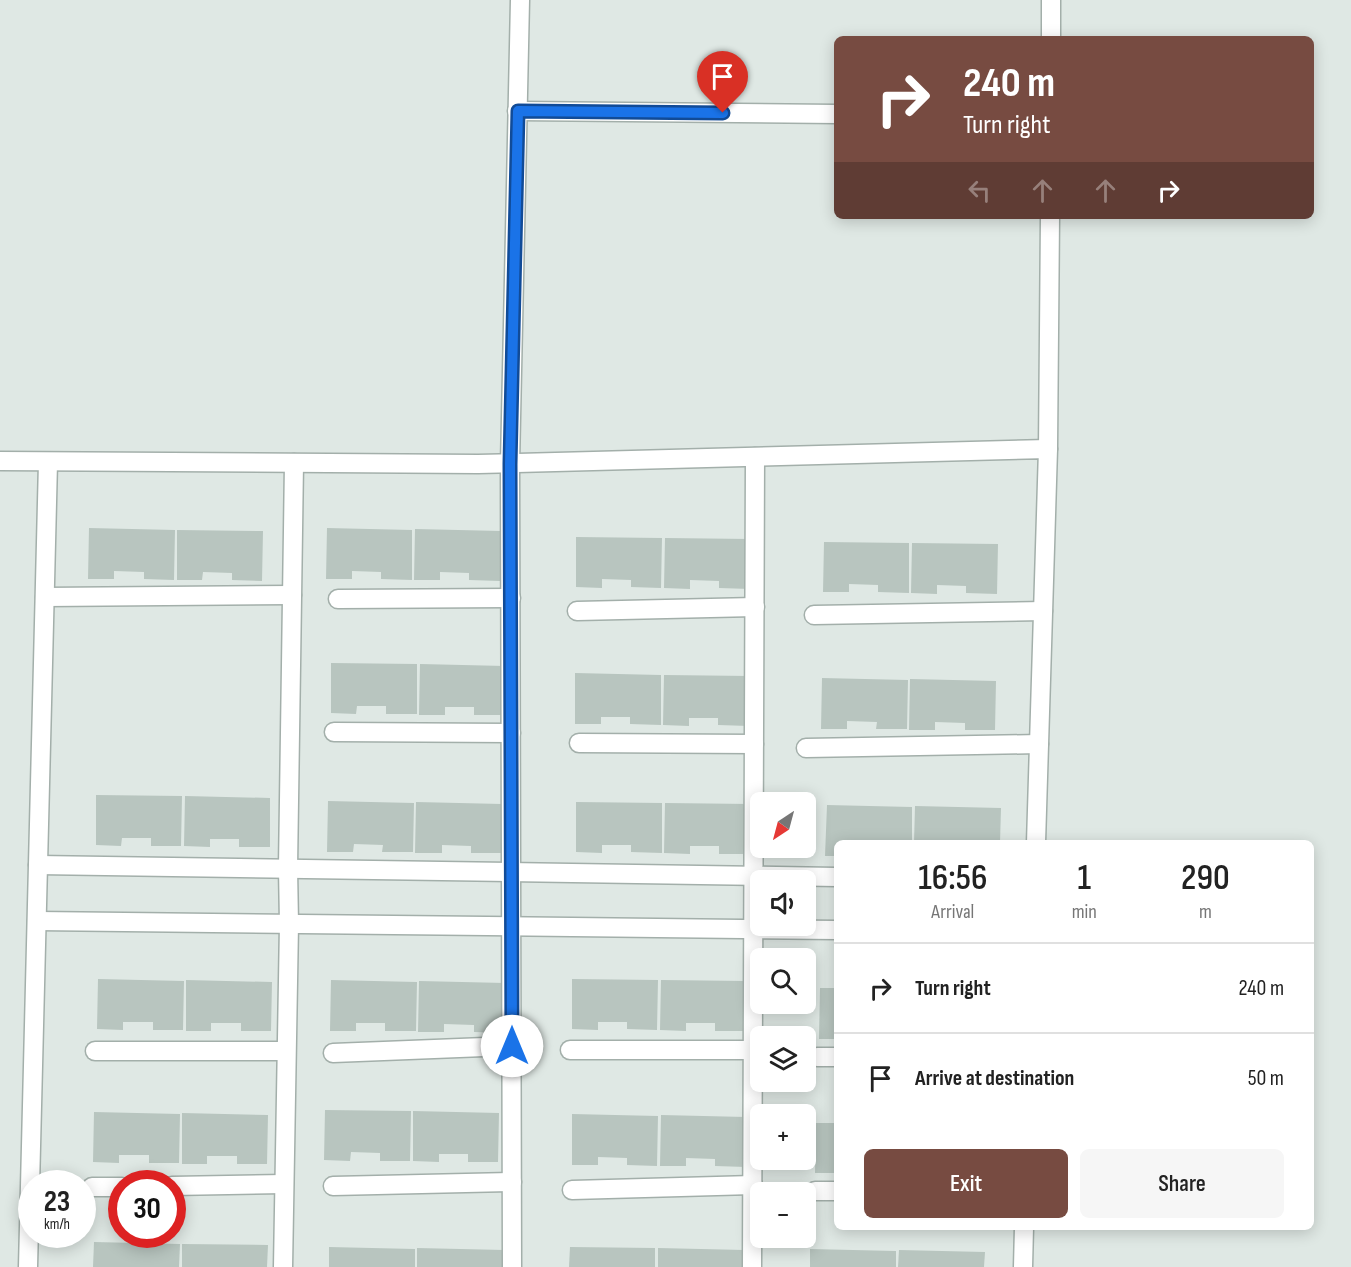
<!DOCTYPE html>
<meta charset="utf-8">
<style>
body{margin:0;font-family:"Sofia Sans Condensed",sans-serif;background:#f6f6f6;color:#222;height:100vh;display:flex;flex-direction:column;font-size:22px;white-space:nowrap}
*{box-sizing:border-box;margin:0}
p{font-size:20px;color:#767676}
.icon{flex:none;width:33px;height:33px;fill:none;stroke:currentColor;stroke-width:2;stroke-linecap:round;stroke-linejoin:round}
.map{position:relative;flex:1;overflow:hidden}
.side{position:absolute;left:834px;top:840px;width:480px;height:390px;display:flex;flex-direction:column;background:#fff;border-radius:9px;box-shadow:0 3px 15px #0003}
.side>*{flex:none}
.guide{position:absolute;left:834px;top:36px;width:480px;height:183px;border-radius:9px;box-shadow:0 3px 15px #0003;background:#774b41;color:#fff;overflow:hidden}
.needle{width:39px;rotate:216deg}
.controls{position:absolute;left:750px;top:792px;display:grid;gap:12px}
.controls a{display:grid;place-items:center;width:66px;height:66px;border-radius:9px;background:#fff;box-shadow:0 3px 15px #0003;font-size:30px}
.speed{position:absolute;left:18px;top:1170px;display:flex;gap:12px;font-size:30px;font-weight:700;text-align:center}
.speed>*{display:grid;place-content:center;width:78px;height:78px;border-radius:50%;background:#fff;box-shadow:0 3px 15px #0003;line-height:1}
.speed small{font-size:15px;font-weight:400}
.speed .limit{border:9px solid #d22;background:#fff;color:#111}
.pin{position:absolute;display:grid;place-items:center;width:51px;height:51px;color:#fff;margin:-62px -26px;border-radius:50% 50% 50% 0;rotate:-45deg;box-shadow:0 0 6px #0007}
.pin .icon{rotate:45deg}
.me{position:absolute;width:66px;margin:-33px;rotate:0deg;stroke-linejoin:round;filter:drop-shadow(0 0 4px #0008)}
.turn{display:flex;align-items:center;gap:21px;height:126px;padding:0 30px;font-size:27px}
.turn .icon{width:78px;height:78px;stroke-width:2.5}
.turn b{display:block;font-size:42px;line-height:51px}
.lanes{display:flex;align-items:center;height:57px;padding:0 30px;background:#0003;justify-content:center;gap:30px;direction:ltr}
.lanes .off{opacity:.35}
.eta{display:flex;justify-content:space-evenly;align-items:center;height:102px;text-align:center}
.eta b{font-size:36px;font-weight:600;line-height:42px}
.cta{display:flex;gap:12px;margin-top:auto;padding:12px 30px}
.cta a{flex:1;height:69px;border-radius:9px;background:#774b41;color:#fff;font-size:24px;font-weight:600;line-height:69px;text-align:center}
.cta a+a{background:#f6f6f6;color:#222}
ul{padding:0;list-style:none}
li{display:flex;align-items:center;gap:18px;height:90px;padding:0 30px;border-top:2px solid #e0e0e0}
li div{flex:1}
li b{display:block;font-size:22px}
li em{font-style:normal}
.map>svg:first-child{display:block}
.building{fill:#b8c5bf}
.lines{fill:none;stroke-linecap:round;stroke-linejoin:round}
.minor-casing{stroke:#a3afaa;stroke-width:21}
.minor{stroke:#fff;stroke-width:18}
.route-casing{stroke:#114b97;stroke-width:15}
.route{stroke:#1a73e8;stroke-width:10}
</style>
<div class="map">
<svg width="1351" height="1267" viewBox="0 0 1351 1267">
<rect width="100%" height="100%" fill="#dfe8e4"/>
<!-- building -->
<g class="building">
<path d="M89,528L175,530L174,580L144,579V572L114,571V579H88Z"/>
<path d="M327,528L412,530V580L381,579V572L352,571V579H326Z"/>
<path d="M415,529L501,531L500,581L469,580V573L440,572V580H414Z"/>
<path d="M177,530L263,531L262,581L232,580V573L203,572L202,580H177Z"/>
<path d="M576,537L662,538L661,588L631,587V580L602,579V588L576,587Z"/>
<path d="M665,538L750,539V589L719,588V581L690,580V589L664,588Z"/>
<path d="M824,542L909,543V593L878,592V585L849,584V592H823Z"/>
<path d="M912,543L998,544L997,594L966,593V586L937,585V594L911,593Z"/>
<path d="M331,663L417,664V714H386V706H357L356,714L331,713Z"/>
<path d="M420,664L505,666V715H474V707H445V715H419Z"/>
<path d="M575,673L661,675V725L630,724V717H601V724H575Z"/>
<path d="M664,675L750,676L749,726L718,725V718H689V726L663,725Z"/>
<path d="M822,678L908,680L907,729H876L877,722L847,721V729H821Z"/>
<path d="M910,679L996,681L995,730H965V723L935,722V730H909Z"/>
<path d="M96,795L182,796L181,846H151V838H122L121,846L96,845Z"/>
<path d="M185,796L270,798V847H239V839H210V847L184,846Z"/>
<path d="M328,801L414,803L413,852H382L383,845L354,844L353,852H327Z"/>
<path d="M416,802L502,804L501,853H471V846L442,845V853H415Z"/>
<path d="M576,802L662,803V853L631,852V845H602V853L576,852Z"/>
<path d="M665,803L751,804L750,854H719V846H690V854L664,853Z"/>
<path d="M827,805L912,807V843H837V856H825Z"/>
<path d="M915,806L1001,808L1000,843H914Z"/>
<path d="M98,979L184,981L183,1030H153V1022H123V1030L97,1029Z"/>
<path d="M572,979L658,980L657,1030L627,1029V1022H598V1030L572,1029Z"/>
<path d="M186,980L272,982L271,1031H241V1023H211V1031H186Z"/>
<path d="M331,980L417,982L416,1031H385V1023H356V1031H330Z"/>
<path d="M661,980L746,981V1031H715V1023H686V1031L660,1030Z"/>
<path d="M419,981L505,983L504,1033L474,1032V1025L444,1024V1032H418Z"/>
<path d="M820,988H837V1039H819Z"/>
<path d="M325,1110L411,1111L410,1161H380V1153L351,1152L350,1161L324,1160Z"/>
<path d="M413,1111L499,1113L498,1162H468V1154H439V1162L413,1161Z"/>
<path d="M94,1112L180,1114L179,1163H149V1155H119V1163L93,1162Z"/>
<path d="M182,1113L268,1115L267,1164H237V1156H207V1164H182Z"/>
<path d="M572,1114L658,1116L657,1166L627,1165V1158L598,1157V1165H572Z"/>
<path d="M661,1115L746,1117V1167L715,1166V1159L686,1158V1166H660Z"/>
<path d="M816,1123H837V1173H815Z"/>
<path d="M94,1242L180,1244L179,1267H93Z"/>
<path d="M182,1244L268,1245L267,1267H182Z"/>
<path d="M329,1247L415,1249V1267H329Z"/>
<path d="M570,1247L655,1248V1267H569Z"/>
<path d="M417,1248L504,1250L503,1267H417Z"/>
<path d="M658,1248L744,1250L743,1267H658Z"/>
<path d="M810,1249L896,1251V1267H810Z"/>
<path d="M899,1250L985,1252L984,1267H898Z"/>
</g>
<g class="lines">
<defs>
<g id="minor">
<path d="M1051,39V0"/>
<path d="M517,111L837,114"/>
<path d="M1048,449L1050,216"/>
<path d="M0,461L478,464L1048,449L1036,843"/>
<path d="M45,597L292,595"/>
<path d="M338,599L511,598"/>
<path d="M577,611L755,607"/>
<path d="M814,615L1043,611"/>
<path d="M334,732L511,733"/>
<path d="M579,743L754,744"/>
<path d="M806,748L1039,744"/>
<path d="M38,865L837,877"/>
<path d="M37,921L837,930"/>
<path d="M570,1050H753"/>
<path d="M95,1051H285"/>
<path d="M333,1053L512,1046"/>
<path d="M817,1057H837"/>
<path d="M172,1186L284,1184"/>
<path d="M333,1186L512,1182"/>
<path d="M92,1187H122"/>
<path d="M572,1190L753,1185"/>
<path d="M815,1191H837"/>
<path d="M28,1267L48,462"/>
<path d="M283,1267L289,924L288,868L294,463"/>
<path d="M512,1267L510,464L520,0"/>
<path d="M752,1267L755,457"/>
<path d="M1023,1267L1024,1227"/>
</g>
</defs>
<!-- minor casing -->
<use href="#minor" class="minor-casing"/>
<!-- minor -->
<use href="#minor" class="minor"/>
</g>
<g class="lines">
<defs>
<path id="route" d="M512,1046L510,464L518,111L723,113"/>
</defs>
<!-- route casing -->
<use href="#route" class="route-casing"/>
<!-- route -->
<use href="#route" class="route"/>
</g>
</svg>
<div class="controls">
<a><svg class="needle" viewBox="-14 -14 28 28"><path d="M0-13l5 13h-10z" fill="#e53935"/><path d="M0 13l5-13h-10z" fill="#767676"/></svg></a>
<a><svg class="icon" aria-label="sound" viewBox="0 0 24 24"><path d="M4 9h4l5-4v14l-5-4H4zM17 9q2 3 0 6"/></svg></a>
<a><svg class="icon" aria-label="search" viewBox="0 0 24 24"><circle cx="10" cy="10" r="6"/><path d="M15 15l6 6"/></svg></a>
<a><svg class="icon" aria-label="layers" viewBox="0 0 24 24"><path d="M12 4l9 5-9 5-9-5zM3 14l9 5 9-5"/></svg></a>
<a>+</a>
<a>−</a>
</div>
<div class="speed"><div>23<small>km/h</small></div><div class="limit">30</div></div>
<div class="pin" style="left:723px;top:113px;background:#d93025"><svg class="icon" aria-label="arrive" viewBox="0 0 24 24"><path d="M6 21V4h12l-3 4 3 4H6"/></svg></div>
<svg class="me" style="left:512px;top:1046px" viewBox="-20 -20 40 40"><circle r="19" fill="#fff"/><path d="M0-13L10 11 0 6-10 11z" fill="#1a73e8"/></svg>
<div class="guide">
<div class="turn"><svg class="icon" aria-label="right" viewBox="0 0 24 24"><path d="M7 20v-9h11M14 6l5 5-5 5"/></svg><div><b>240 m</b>Turn right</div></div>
<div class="lanes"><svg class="icon off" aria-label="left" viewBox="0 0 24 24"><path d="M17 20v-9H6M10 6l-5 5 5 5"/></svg><svg class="icon off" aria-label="ahead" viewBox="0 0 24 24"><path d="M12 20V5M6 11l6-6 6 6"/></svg><svg class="icon off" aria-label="ahead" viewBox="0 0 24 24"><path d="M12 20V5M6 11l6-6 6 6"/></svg><svg class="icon" aria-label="right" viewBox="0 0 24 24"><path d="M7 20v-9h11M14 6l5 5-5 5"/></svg></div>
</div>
<section class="side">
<div class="eta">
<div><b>16:56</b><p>Arrival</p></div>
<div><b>1</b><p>min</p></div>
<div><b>290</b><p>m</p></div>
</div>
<ul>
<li><svg class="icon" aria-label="right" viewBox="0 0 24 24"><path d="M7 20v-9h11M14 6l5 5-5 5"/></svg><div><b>Turn right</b></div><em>240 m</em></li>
<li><svg class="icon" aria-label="arrive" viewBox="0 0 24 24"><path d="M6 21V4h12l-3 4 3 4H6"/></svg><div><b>Arrive at destination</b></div><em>50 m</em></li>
</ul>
<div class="cta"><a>Exit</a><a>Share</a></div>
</section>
</div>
